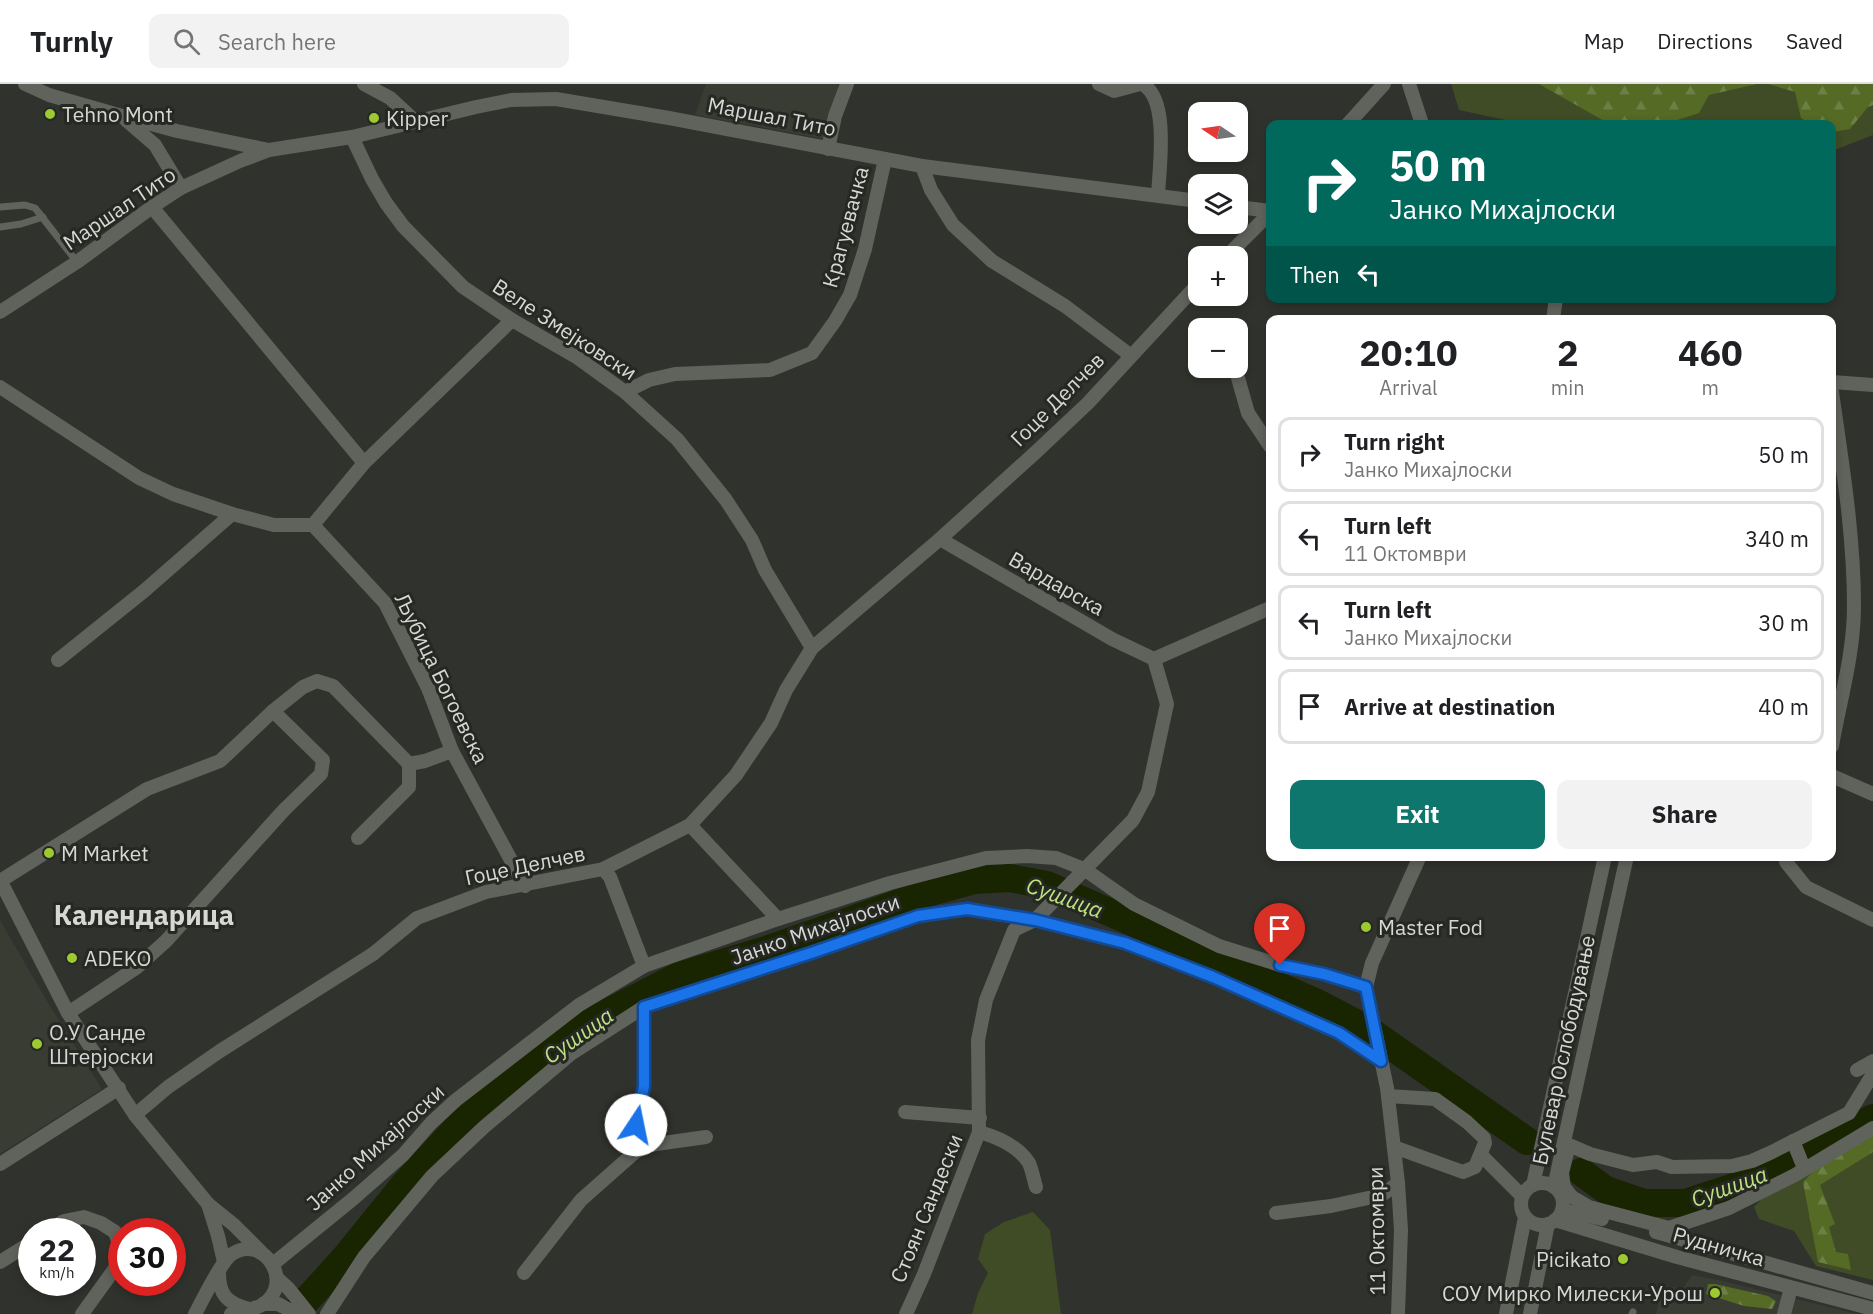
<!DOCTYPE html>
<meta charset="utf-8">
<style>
body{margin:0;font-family:"IBM Plex Sans",sans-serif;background:#f2f2f2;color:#202124;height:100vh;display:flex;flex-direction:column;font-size:22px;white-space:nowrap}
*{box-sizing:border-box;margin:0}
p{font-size:20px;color:#757577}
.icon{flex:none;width:33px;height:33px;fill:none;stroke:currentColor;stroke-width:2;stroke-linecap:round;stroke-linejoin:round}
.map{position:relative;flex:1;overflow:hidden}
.details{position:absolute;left:1266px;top:231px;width:570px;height:546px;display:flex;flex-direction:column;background:#fff;border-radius:12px;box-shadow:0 3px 9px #0003}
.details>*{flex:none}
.guide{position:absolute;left:1266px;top:36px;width:570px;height:183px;border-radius:12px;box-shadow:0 3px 9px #0003;background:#00695c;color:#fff;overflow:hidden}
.needle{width:39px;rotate:283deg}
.controls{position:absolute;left:1188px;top:18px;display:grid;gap:12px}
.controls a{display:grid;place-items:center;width:60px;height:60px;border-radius:12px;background:#fff;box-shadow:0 3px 9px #0003;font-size:30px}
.speed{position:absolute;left:18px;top:1134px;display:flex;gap:12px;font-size:30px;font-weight:700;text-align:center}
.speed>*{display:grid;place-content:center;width:78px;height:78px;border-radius:50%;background:#fff;box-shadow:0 3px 9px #0003;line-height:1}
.speed small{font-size:15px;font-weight:400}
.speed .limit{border:9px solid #d22;background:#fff;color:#111}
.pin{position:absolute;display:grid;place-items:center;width:51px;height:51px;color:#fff;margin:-62px -26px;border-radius:50% 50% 50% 0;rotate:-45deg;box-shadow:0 0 6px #0007}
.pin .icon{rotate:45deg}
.me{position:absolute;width:66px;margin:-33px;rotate:11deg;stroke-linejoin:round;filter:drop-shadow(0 0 4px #0008)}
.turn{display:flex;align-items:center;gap:21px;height:126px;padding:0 24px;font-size:27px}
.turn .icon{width:78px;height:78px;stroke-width:2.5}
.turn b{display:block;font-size:42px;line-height:51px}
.then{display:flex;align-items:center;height:57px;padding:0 24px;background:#0003;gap:12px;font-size:22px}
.eta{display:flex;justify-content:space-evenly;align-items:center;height:102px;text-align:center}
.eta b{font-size:36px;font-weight:700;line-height:42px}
.button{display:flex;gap:12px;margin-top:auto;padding:12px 24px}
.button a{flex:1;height:69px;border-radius:12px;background:#0f766e;color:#fff;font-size:24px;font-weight:700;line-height:69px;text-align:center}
.button a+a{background:#f2f2f2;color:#202124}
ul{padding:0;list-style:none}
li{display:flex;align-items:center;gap:18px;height:75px;margin:0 12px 9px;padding:0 12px;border:3px solid #e0e0e0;border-radius:12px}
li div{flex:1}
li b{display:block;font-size:22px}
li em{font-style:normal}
header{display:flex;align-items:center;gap:36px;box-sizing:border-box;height:84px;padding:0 30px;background:#fff;border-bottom:2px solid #e0e0e0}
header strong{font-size:28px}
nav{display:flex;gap:33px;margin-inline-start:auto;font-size:21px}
.search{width:420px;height:54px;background:#f2f2f2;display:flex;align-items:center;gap:15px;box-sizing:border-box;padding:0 21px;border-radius:12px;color:#757577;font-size:22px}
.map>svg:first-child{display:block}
.built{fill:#383c32}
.green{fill:#3f4c26}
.forest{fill:url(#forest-firs)}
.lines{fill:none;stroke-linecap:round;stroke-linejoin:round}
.river{stroke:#192401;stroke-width:28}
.lane{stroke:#60625c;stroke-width:7}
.street{stroke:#60625c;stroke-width:14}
.route-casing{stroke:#114b97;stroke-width:15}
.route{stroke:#1a73e8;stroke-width:10}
.poi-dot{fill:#9dca30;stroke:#262823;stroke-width:2}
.labels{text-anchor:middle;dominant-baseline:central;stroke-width:6;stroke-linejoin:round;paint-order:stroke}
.poi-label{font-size:21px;fill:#d7d8d5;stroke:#262823;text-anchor:start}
.street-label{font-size:21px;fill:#d7d8d5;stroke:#262823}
.water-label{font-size:22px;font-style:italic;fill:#bfe281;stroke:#262823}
.district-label{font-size:27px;font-weight:bold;fill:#d7d8d5;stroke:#262823}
</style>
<header>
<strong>Turnly</strong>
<div class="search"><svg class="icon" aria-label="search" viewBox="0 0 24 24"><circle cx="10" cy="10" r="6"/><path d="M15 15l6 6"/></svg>Search here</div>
<nav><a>Map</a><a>Directions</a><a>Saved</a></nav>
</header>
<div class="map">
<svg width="1873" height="1230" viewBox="0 0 1873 1230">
<defs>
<pattern id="forest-firs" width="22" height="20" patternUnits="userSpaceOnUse" patternTransform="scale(1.5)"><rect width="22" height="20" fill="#546a25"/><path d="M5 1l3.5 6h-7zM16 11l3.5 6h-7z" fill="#6c7f44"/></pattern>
</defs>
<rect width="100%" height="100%" fill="#30322d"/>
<!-- built -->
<g class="built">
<path d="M706,0H838L830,56L695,31Z"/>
<path d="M0,836L45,914L102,1005L0,1070Z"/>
<path d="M1692,1191L1719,1196L1857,1230H1656L1662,1202L1683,1204Z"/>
</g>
<!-- green -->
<g class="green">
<path d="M1451,0H1873V51L1832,67V40H1524L1459,26Z"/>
<path d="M1873,1048V1196L1816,1182L1794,1147L1759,1135L1754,1123L1772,1105Z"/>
<path d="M1033,1128L1050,1146L1061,1230H972L978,1209L988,1189L978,1175L985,1150L1004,1138Z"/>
</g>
<!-- forest -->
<g class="forest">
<path d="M1539,0H1757L1709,11L1699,29L1665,40L1606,38Z"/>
<path d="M1768,0H1873V21L1868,23L1850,45L1832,48V40H1810L1801,34L1795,8Z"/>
<path d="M1873,1051V1068L1820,1101L1835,1140L1829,1143L1836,1168L1848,1170L1851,1186L1818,1178L1803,1098L1823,1078Z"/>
<path d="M1708,1200H1715L1768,1212L1776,1217L1772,1225L1744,1222L1706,1210Z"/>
</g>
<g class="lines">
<!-- river -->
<g class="river">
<path d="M1581,1088L1606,1106L1644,1119H1685L1734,1103L1770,1088L1813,1068L1873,1034"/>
<path d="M294,1230L344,1175L404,1101L469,1031L552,965L595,935L679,892L769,865L934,807L974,796L1010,794L1047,801L1315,918L1367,945L1527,1057"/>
</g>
<!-- lane -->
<g class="lane">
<path d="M0,123L25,121L35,124L77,178"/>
<path d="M0,143L21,140L43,133"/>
<path d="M1632,1230L1633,1228"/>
</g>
<!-- street -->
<g class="street">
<path d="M25,0L49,11L122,32L177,47L269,66"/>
<path d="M364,0L390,14L415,37"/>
<path d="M1099,0L1114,7L1140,0"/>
<path d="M1142,0C1170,14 1159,85 1158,112"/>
<path d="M1409,0L1422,40"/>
<path d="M126,36L155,61L181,104"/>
<path d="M1348,40L1384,0"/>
<path d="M352,53L372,95L386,119L403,142L463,203L512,236L578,274L625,308L677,355L726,416L752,456L765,486L812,564"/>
<path d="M828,65L835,32L847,0"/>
<path d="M922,82L931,106L953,141L992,177L1065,222L1130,271"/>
<path d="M152,123L364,379L313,441"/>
<path d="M1238,123L1270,127"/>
<path d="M1227,172L1270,129"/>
<path d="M0,228L77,178L152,123L181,104L240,77L269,66L352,53L476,23L511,16L556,15L669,34L922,82L1198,117"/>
<path d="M1553,236L1556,214"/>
<path d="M1238,294L1248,329L1270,362"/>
<path d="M1832,298L1873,301"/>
<path d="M0,303L139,394L173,410L232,430L274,441H313L385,519L428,604L452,667L525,802"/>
<path d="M625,308L649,296L675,290L770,286L812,269L835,237L850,211L865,165L885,75"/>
<path d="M1832,308C1842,379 1854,450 1854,522C1854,570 1840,616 1832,662"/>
<path d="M364,379L512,236"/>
<path d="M940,455L1112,555L1154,575"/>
<path d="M1154,575L1270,524"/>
<path d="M58,576L144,507L232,430"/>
<path d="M1832,692L1873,710"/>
<path d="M690,741L778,835"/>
<path d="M358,754L409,703V680"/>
<path d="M1786,778L1806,803L1873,836"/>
<path d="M603,785L610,793L644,882"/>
<path d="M0,796L68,929L135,1031L208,1120L234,1141L262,1169"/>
<path d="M0,797L147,705L220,677L273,627L303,603L317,597L333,602L409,680L425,677L452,667"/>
<path d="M644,923V1002L633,1061L642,1062L706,1053"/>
<path d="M68,929L136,884L166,857L284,726L321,690L323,676L273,627"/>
<path d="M1857,986L1873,977"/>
<path d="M1873,990L1849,1029L1772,1068L1752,1077L1732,1082L1672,1083L1657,1078L1633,1081L1590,1070L1569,1061L1562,1089L1564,1103L1572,1113L1589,1123L1669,1144L1729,1124L1795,1091L1873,1044"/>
<path d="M1388,1012L1435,1015L1467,1038L1484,1054L1485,1059L1475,1083L1463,1088L1394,1063"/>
<path d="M905,1028L980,1034"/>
<path d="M135,1031L168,1003L220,967L373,870L417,834L486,808L603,785L690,741L736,691L771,639L786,606L812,564L940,455L1036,368L1088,319L1198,200"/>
<path d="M979,1048C997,1053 1018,1062 1029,1079C1032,1086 1034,1096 1036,1103"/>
<path d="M1793,1057L1804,1084"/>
<path d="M1481,1071L1522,1112"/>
<path d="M0,1080L119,1004"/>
<circle cx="1542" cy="1120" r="21"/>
<path d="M1533,1101L1605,772"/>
<path d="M1554,1103L1627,772"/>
<path d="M208,1120L218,1152L224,1178"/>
<path d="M1562,1126L1602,1135"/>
<path d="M1276,1129L1331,1122L1382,1111L1398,1099"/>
<path d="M1555,1136L1677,1173L1873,1225"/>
<path d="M47,1148L64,1137L84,1133L101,1139L115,1148L120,1164L116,1183L82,1230"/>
<path d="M1656,1148L1873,1209"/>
<path d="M0,1178L32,1158"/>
<path d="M273,1180L354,1114L403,1071L431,1039L456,1016L579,921L644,882L778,835L890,799L986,774L1027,772L1056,774L1084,785L1134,820L1219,862L1280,881L1324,890L1366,903"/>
<path d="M219,1189C219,1211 227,1219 249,1225"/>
<path d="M524,1189L581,1116L642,1062"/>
<path d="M278,1195L289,1205L309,1230"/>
<path d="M263,1220H278L297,1230"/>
<path d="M195,1230C202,1217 222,1176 232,1170C264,1149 296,1200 262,1221C253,1226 241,1227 231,1230"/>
<path d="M327,1230L364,1173L432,1092L484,1043L572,969L644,923L814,868L918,832L967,825L1035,836L1125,859L1213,893L1339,949L1381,977"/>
<path d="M906,1230L924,1190L979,1048L978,956L986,916L1014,846L1035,836L1133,736L1148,708L1167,620L1154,575"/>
<path d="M1398,1230L1401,1146L1398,1099L1387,1004L1366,903L1372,879L1420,772"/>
<path d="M1506,1230L1525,1133"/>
<path d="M1530,1230L1548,1140"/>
<path d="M1784,1230L1791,1204"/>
</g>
</g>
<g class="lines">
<defs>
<path id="route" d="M636,1041L644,1002V923L814,868L918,832L967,825L1035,836L1125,859L1213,893L1339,949L1381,977L1366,903L1324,890L1280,881"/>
</defs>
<!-- route casing -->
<use href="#route" class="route-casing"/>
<!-- route -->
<use href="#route" class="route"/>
</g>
<!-- markers -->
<g class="poi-dot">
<circle cx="50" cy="30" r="6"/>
<circle cx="374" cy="34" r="6"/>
<circle cx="49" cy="769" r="6"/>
<circle cx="1366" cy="843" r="6"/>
<circle cx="72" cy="874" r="6"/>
<circle cx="37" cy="960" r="6"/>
<circle cx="1623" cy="1175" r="6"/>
<circle cx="1715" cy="1209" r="6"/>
</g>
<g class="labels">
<!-- poi labels -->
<g class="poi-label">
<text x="62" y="30">Tehno Mont</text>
<text x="386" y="34">Kipper</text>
<text x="61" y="769">M Market</text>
<text x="1378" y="843">Master Fod</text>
<text x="84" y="874">ADEKO</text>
<text x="49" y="948">О.У Санде<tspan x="49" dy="24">Штерјоски</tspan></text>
<text x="1611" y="1175" text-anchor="end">Picikato</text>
<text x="1703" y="1209" text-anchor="end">СОУ Мирко Милески-Урош</text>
</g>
<!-- street labels -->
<g class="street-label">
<text transform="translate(772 32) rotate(11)">Маршал Тито</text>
<text transform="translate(119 124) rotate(-34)">Маршал Тито</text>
<text transform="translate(845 143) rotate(-75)">Крагуевачка</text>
<text transform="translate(565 245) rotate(33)">Веле Змејковски</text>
<text transform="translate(1057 315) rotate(-45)">Гоце Делчев</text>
<text transform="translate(1057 499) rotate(30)">Вардарска</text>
<text transform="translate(442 594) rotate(64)">Љубица Богоевска</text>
<text transform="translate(525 781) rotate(-12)">Гоце Делчев</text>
<text transform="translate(815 845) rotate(-19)">Јанко Михајлоски</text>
<text transform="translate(1563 966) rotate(-78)">Булевар Ослободување</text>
<text transform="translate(375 1063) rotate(-42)">Јанко Михајлоски</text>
<text transform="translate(926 1124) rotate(-68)">Стоян Сандески</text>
<text transform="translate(1376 1147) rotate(-91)">11 Октомври</text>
<text transform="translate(1719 1162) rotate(16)">Рудничка</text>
</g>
<!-- water labels -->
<g class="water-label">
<text transform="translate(1065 813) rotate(20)">Сушица</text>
<text transform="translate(578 951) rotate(-35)">Сушица</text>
<text transform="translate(1729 1102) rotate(-20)">Сушица</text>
</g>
<!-- district labels -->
<g class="district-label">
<text x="144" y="830">Календарица</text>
</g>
</g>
</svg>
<div class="controls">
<a><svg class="needle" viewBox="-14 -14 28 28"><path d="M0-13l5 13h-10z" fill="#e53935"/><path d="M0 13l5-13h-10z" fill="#757577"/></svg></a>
<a><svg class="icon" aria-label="layers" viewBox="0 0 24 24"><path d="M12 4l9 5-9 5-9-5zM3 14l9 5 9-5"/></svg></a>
<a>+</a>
<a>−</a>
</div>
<div class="speed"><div>22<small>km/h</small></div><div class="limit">30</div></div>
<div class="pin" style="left:1280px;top:881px;background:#d93025"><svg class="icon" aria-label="arrive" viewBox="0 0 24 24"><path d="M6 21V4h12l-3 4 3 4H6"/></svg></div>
<svg class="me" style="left:636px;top:1041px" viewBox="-20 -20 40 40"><circle r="19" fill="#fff"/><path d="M0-13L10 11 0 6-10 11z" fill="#1a73e8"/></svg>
<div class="guide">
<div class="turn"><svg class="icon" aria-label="right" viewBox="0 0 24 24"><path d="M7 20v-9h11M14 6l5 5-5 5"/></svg><div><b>50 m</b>Јанко Михајлоски</div></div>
<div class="then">Then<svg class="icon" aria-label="left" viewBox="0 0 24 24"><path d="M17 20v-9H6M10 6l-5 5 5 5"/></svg></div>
</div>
<section class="details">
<div class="eta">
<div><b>20:10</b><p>Arrival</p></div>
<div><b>2</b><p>min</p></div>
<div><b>460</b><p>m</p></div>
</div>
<ul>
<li><svg class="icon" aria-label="right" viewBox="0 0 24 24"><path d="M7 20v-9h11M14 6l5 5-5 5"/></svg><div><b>Turn right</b><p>Јанко Михајлоски</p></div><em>50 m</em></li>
<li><svg class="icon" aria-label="left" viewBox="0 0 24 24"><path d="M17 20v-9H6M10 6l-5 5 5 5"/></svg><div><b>Turn left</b><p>11 Октомври</p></div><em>340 m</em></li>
<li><svg class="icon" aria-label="left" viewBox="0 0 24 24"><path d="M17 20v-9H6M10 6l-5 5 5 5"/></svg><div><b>Turn left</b><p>Јанко Михајлоски</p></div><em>30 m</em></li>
<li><svg class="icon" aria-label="arrive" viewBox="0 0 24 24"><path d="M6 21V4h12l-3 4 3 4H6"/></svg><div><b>Arrive at destination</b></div><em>40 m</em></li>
</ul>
<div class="button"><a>Exit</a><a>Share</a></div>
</section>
</div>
